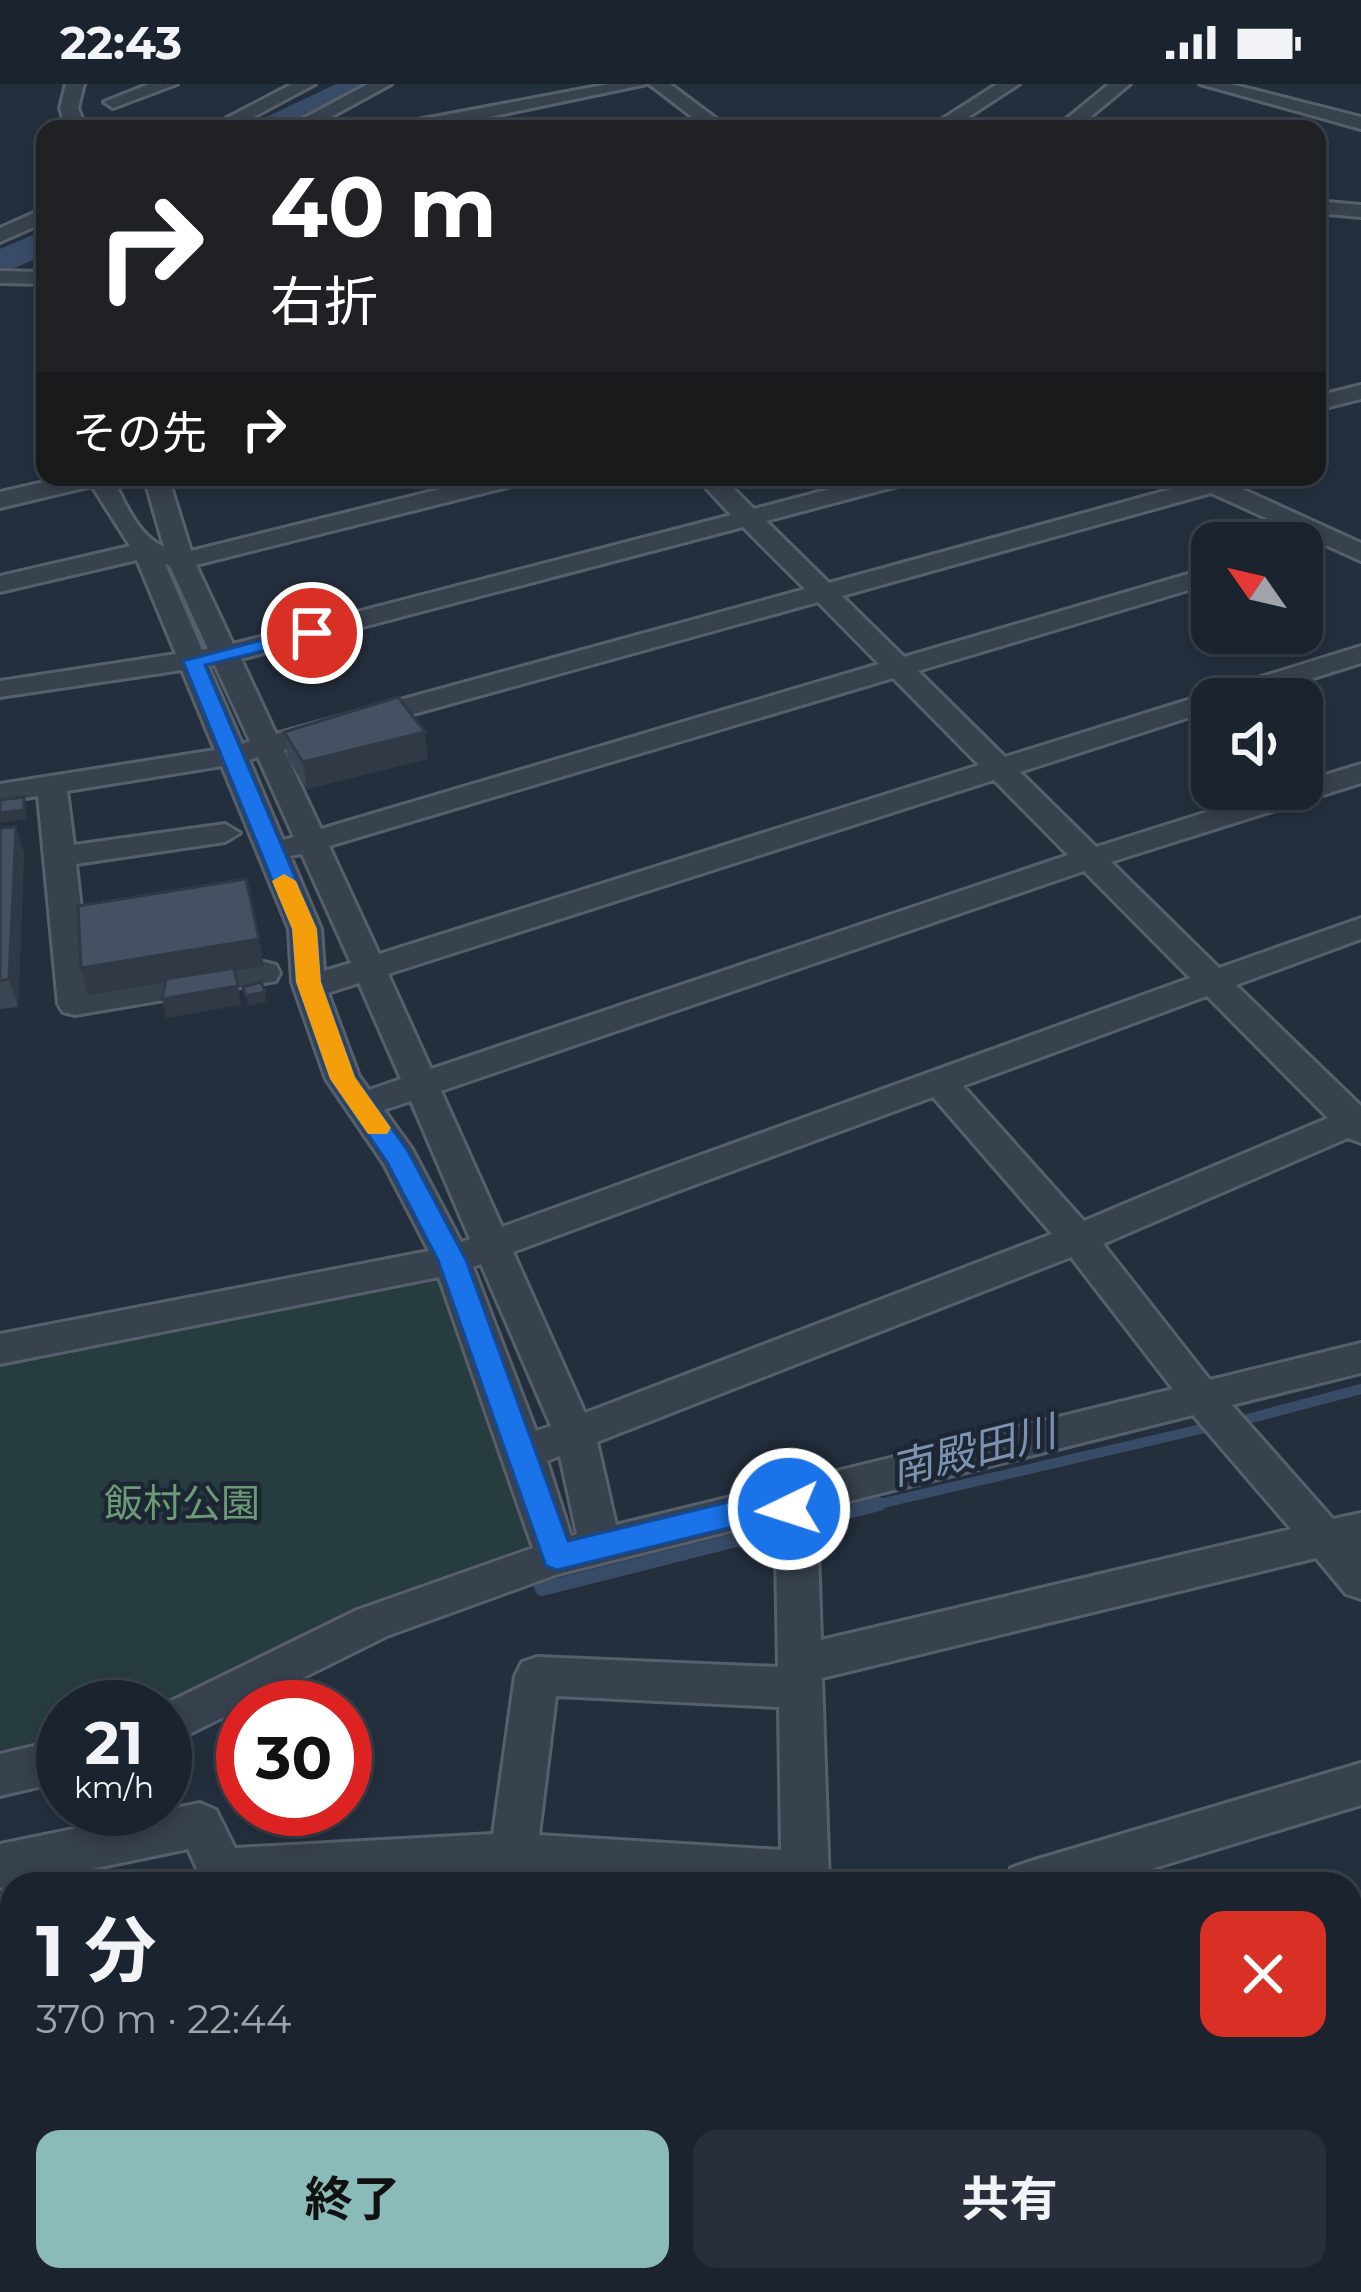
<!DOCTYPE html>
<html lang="ja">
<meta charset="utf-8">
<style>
body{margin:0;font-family:Montserrat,"Noto Sans JP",sans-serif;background:#282f3a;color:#f1f3f6;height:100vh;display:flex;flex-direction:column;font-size:45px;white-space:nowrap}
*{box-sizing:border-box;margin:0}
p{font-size:39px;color:#a0a4aa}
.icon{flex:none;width:66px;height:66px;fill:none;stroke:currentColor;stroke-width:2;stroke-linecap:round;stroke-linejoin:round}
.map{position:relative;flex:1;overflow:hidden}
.side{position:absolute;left:0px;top:1788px;width:1362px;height:420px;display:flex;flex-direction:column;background:#1b232e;border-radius:36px 36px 0 0;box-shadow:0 6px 18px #0003,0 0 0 3px #39404a}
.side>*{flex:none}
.top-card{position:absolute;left:36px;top:36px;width:1290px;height:366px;border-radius:24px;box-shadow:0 6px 18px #0003,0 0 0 3px #39404a;background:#202124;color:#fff;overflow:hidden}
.needle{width:78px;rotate:304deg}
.fabs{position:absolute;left:1191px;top:438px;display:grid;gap:24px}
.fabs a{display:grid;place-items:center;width:132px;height:132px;border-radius:24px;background:#1b232e;box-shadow:0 6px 18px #0003,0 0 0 3px #39404a;font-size:60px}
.speed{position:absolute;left:36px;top:1596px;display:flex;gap:24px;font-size:60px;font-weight:700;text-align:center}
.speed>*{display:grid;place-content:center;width:156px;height:156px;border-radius:50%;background:#1b232e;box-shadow:0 6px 18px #0003,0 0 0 3px #39404a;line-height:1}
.speed small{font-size:30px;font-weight:400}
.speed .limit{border:18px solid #d22;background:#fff;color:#111}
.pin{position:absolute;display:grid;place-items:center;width:102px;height:102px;color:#fff;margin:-51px;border:6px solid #fff;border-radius:50%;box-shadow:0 3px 12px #0007}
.me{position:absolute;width:132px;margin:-66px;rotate:266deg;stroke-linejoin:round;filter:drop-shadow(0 0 9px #0008)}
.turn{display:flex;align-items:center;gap:42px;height:252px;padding:0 36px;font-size:54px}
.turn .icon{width:156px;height:156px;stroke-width:2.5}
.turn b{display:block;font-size:84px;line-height:102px}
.then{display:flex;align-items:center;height:114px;padding:0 36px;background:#0003;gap:24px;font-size:45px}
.round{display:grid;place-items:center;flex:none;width:126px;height:126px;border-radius:24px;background:#282f3a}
.overview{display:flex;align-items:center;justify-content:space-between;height:204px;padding:0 36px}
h1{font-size:72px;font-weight:700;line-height:90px}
.action{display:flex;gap:24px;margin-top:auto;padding:24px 36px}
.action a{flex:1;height:138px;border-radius:24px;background:#8bbbb9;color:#111;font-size:48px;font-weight:700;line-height:138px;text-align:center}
.action a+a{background:#282f3a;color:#f1f3f6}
.status{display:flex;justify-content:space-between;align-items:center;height:84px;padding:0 60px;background:#1b232e;direction:ltr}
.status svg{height:33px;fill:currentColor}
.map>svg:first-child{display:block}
.green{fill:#263c3f}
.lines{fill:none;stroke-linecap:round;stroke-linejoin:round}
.stream-far1{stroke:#394c67;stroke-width:10}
.stream{stroke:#394c67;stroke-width:14}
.river{fill:#394c67;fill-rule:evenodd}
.minor-casing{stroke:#565f6c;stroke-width:6}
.minor{fill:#38414e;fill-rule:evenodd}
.wall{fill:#3b4654}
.shaded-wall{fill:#303945}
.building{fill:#455162;stroke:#303945;stroke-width:3}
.route{fill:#1a73e8;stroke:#114b97;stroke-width:3}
.slow{fill:#f59e0b}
.labels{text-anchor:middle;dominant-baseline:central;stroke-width:9;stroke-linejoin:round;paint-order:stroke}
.park-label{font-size:39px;fill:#6b9a76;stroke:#1d2633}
.water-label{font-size:42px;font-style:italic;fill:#7c92b1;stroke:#1d2633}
</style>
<div class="status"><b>22:43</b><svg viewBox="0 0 49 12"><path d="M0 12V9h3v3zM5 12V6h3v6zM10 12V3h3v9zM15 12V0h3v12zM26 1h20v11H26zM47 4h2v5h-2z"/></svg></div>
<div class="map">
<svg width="1361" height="2208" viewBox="0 0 1361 2208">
<rect width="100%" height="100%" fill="#242f3e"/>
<!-- green -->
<path class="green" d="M437,1188L542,1478L165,1623H63V1660L0,1676V1275Z"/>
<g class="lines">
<!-- stream-far1 -->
<g class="stream-far1">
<path d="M1236,1338L1361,1305"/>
<path d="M866,1423L1218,1341"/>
</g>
<!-- stream -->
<path class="stream" d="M538,1493L542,1505L879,1420"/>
<!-- river -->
<g class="river">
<path d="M336,0H376L372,7L292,45H251L256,38Z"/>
<path d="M45,146V171L0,190V165Z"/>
</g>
<defs>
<g id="minor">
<path d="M66,0H84L78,24L86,45H66L60,24Z"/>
<path d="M149,0H177L113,24L104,18Z"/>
<path d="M292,0H315L231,45H206Z"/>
<path d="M368,0H391L309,45H284Z"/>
<path d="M609,0H647L432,45H392L402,39Z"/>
<path d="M649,0H670L730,45H708Z"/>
<path d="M997,0H1019L950,45H927Z"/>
<path d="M1109,0H1130L1076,45H1054Z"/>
<path d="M1200,0H1231L1361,33V45Z"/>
<path d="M1317,117L1361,121V133L1317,129Z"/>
<path d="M45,124V138L0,158V144Z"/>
<path d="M0,187L45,188V200L0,199Z"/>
<path d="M1361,301V315L1317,326V312Z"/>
<path d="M66,393H112C124,417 138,452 164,463L144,393H168L191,467L489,393H531L528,398L196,481L233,560L731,431L696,393H722L754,425L875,393H916L913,398L766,437L829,499L1190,400L1184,393H1216L1361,459V477L1211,409L842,512L904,573L1212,483V499L918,587L1005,673L1361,562V579L1247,615H1212V626L1020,688L1096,763L1280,705H1302V698L1361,680V699L1111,778L1219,884L1361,834V855L1236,901L1361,1022V1059L1348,1054L1103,1160L1210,1296L1361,1259V1289L1232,1321L1333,1435L1361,1429V1515L1346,1510L1316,1474L822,1594L829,1800H619L513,1793L388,1800H204L188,1765L0,1804V1760L200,1719L216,1726L235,1764L493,1750L515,1592L522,1578L537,1573L778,1583L776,1467L770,1437L558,1490L387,1552L165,1662V1623H159L357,1526L533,1464L439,1193L0,1280V1250L429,1167L384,1080L326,995L292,898L289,845L222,682L67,707L74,761L225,740L240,749L225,758L76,780L90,906L264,878L276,881L280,889L276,897L75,931L63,928L58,920L38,712L0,718V700L215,666L182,586L0,613V597L176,570L137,476L0,508V492L130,462L92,402L0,424V408ZM743,443L805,505L276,650L241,575ZM165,480L170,482L208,565L202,566ZM818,518L879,580L321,745L284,666ZM215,581L250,657L242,660L208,582ZM893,594L979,681L379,870L329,762ZM258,673L294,753L283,756L249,676ZM994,696L1068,771L431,985L388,890ZM302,770L351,879L324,887L321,845L290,772ZM1084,787L1190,894L502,1143L441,1007ZM359,899L401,995L369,1006L359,992L328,909ZM1207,912L1328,1034L1084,1137L963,1002ZM933,1013L1052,1150L585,1329L513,1168ZM411,1017L470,1155L461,1158L412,1065L384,1026ZM1071,1173L1173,1305L616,1441L597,1358ZM481,1180L551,1342L536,1347L473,1183ZM1193,1331L1291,1445L821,1556L818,1467L810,1427ZM560,1372L577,1450L571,1452L547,1377ZM556,1612L779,1623L781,1766L539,1751Z"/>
<path d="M63,1655V1697L0,1712V1670Z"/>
<path d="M1361,1679V1721L1102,1800H1004L1011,1784L1028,1778Z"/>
<path d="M1361,1883V1933L1350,1937V1887Z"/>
<path d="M12,2001V2051L0,2053V2003Z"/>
<path d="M0,2059L12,2064V2126L0,2121Z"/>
<path d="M572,2196H654L659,2208H577Z"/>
<rect x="796" y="2196" width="54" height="12"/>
<path d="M1190,2196H1244L1246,2208H1192Z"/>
</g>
</defs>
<!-- minor casing -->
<use href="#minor" class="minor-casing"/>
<!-- minor -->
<use href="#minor" class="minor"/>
</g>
<!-- wall -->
<g class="wall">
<path d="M284,648L428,675L307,705L288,675Z"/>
<path d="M16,743L24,770L18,923L0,925V744Z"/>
</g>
<!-- shaded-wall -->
<g class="shaded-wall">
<path d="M425,648L428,675L307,705L303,678Z"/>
<path d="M24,713L27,735L0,739V729Z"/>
<path d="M16,743L24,770L18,923L9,895Z"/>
<path d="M259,855L264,882L88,911L81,884Z"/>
<path d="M238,902L241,921L166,934L162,915Z"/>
<path d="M265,908L266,918L248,922L246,912Z"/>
</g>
<!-- building -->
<g class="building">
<path d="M398,613L425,648L303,678L284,648Z"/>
<path d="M24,713V726L0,729V716Z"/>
<path d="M16,743L9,895L0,897V744Z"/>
<path d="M246,795L259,855L81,884L78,822Z"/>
<path d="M234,884L238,902L162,915L166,895Z"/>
<path d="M261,898L265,908L246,912L243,903Z"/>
</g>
<!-- route -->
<path class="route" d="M312,543L319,544V553L205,581L317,845L321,898L355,993L408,1067L466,1176L568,1457L787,1404L798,1408L804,1425L800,1434L789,1438L777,1432L557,1486L546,1482L438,1176L387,1078L330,995L296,898L292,845L183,577Z"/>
<!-- slow -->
<path class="slow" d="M284,790L296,797L317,845L321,898L355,993L391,1044L387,1050H368L330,995L296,898L292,845L272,797Z"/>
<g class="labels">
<!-- park labels -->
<g class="park-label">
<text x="182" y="1419">飯村公園</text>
</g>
<!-- water labels -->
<g class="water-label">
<text transform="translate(973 1366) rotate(-14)">南殿田川</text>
</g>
</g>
</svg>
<div class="fabs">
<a><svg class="needle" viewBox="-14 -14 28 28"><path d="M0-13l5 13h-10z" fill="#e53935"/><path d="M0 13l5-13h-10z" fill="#a0a4aa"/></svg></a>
<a><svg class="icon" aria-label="sound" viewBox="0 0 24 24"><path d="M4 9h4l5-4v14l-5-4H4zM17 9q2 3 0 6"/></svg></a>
</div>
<div class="speed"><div>21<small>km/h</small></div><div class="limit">30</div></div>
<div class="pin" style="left:312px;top:549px;background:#d93025"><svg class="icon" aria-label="arrive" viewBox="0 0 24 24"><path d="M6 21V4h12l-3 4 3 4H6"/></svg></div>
<svg class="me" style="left:789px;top:1425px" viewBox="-20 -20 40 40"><circle r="17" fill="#1a73e8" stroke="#fff" stroke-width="3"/><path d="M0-11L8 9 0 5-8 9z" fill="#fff"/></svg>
<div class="top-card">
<div class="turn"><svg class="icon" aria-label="right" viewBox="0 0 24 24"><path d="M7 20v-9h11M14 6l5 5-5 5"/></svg><div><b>40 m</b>右折</div></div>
<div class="then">その先<svg class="icon" aria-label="right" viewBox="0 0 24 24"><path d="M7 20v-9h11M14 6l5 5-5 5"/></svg></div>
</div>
<section class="side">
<div class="overview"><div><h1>1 分</h1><p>370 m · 22:44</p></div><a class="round" style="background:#d93025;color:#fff"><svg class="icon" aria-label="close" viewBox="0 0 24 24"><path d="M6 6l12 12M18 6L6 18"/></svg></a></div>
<div class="action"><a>終了</a><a>共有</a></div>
</section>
</div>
